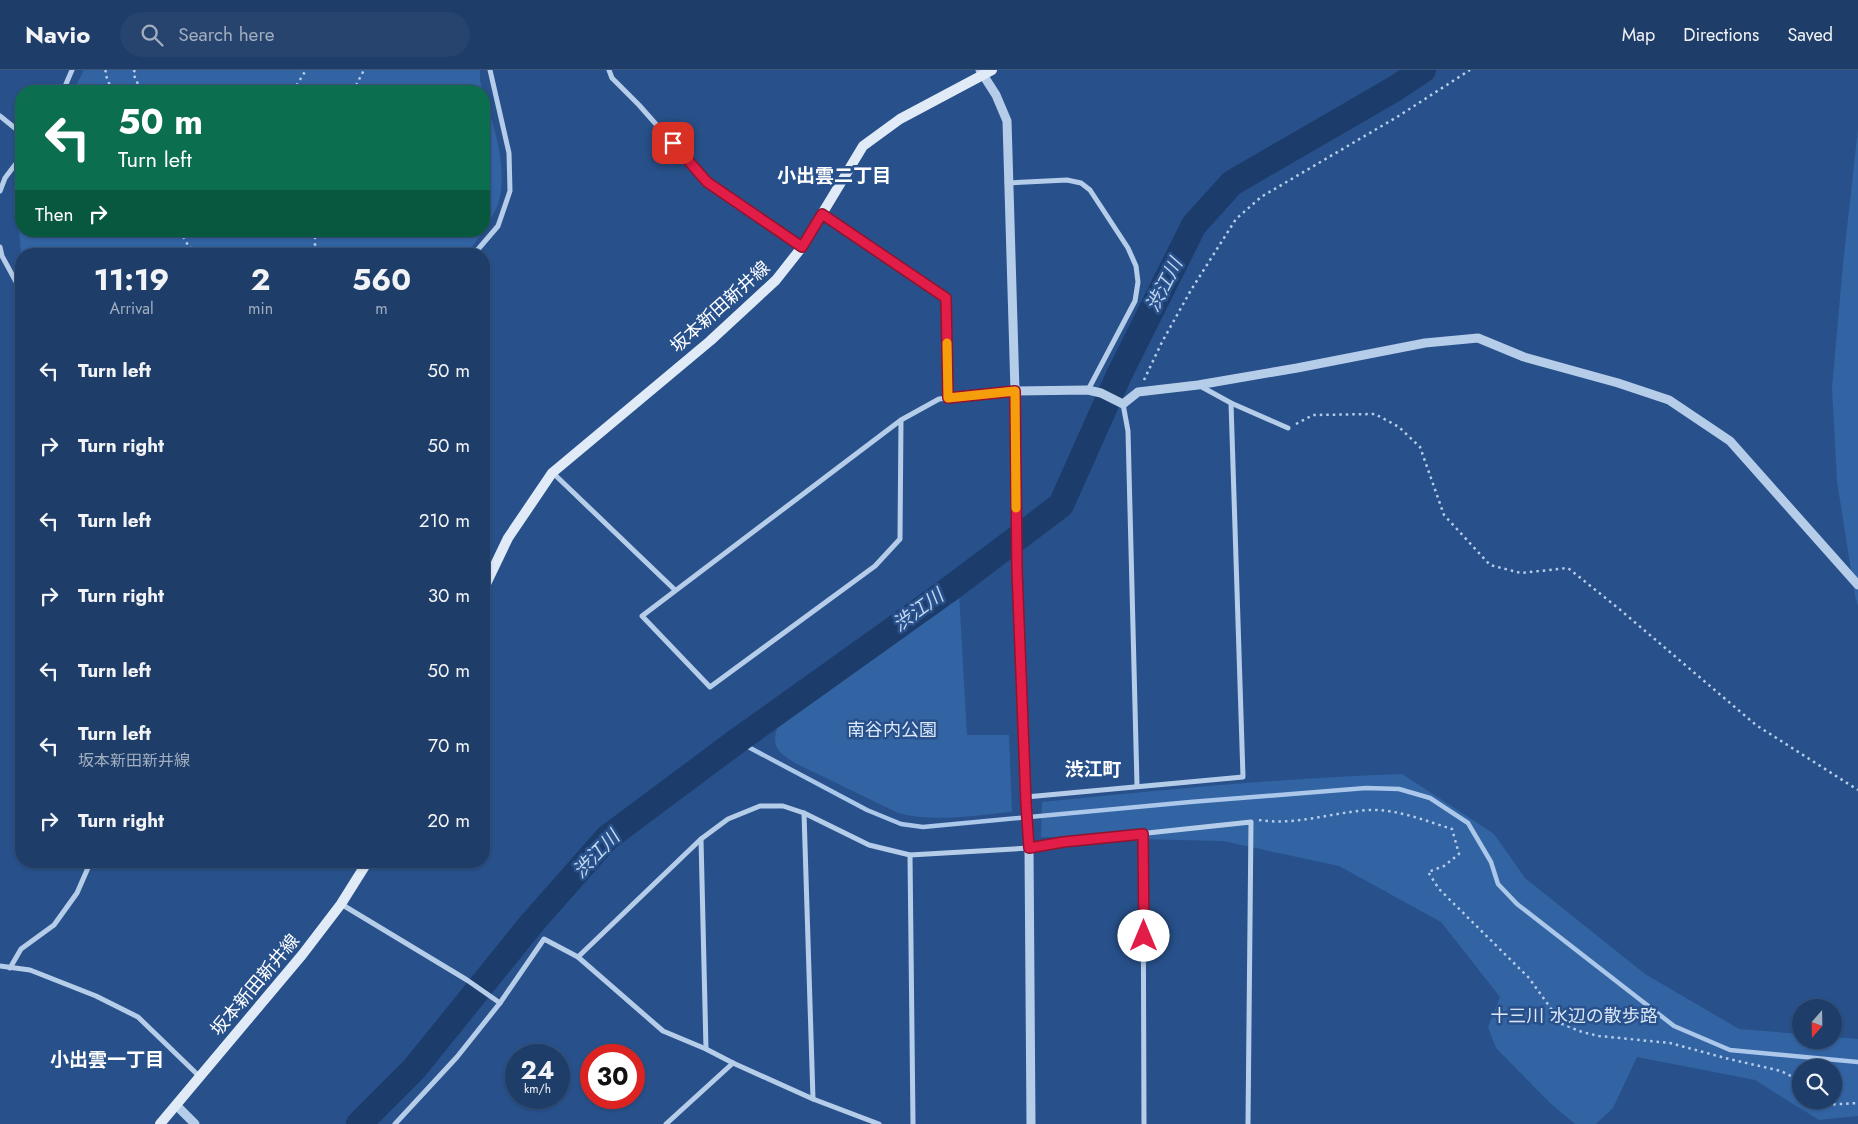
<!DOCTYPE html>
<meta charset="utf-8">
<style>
body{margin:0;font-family:Jost,"Noto Sans JP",sans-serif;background:#26446e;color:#f1f3f6;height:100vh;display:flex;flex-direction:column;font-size:19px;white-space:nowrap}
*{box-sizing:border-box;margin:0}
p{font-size:16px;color:#a1aec0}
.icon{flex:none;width:28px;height:28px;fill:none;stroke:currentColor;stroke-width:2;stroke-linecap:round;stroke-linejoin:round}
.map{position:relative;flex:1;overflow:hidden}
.drawer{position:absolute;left:15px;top:178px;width:475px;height:620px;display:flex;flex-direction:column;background:#1e3d68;border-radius:20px;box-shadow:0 1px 4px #0004,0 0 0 1px #3c567c}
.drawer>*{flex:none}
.guide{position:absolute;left:15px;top:15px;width:475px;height:152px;border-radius:20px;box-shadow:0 1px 4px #0004,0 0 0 1px #3c567c;background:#0b6e4f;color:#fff;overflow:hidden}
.needle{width:32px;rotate:200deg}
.controls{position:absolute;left:1792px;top:929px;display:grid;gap:10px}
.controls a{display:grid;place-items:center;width:50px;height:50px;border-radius:50%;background:#1e3d68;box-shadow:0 1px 4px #0004,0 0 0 1px #3c567c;font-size:25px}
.speed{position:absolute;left:505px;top:974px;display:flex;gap:10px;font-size:25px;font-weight:700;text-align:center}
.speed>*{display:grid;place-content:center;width:65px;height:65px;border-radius:50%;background:#1e3d68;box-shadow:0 1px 4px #0004,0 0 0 1px #3c567c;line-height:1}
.speed small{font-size:12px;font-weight:400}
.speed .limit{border:8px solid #d22;background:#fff;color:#111}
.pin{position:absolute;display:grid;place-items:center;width:42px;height:42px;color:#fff;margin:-21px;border-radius:10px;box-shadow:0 2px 8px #0006}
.me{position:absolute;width:55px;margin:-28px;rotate:0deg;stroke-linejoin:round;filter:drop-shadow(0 0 4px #0008)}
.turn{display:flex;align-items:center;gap:18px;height:105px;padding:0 20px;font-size:22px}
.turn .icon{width:65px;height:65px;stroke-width:2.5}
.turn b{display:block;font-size:35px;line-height:42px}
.then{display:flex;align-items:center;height:48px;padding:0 20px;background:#0003;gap:10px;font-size:19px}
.eta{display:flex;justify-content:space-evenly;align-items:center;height:85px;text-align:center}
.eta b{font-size:30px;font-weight:700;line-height:35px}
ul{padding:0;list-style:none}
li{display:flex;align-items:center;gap:15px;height:75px;padding:0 20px}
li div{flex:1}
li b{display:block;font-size:19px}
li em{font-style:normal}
header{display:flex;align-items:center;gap:30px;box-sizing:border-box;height:70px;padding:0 25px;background:#1e3d68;border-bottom:1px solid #3c567c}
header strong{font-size:24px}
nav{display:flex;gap:28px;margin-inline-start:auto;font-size:18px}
.search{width:350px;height:45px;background:#26446e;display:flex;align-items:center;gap:12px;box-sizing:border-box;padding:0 18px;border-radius:28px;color:#a1aec0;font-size:19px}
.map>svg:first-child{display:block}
.green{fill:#3263a3;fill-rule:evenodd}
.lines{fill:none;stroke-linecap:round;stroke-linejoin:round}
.stream{stroke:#abc7ea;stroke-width:4.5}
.river{stroke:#1c3d6c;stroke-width:26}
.path{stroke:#b6cdea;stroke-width:2.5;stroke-dasharray:2.5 4;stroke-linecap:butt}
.minor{stroke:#b6cdea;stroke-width:5}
.tertiary{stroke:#b6cdea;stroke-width:9}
.secondary{stroke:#e1ebf8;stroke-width:10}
.route-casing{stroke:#92132f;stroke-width:12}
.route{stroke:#e11d48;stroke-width:9}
.slow{stroke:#f59e0b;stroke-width:9}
.labels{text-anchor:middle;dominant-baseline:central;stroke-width:5;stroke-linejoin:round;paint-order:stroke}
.street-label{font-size:18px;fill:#fff;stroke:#28518b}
.park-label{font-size:18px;fill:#dbe7f8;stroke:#28518b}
.neighbourhood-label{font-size:19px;font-weight:bold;fill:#fff;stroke:#28518b}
.water-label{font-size:19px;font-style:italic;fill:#c2d7f1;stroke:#28518b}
</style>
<header>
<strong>Navio</strong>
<div class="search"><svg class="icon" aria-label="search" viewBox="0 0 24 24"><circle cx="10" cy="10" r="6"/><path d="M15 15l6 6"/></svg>Search here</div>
<nav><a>Map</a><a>Directions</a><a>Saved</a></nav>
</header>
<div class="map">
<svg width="1858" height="1054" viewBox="0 0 1858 1054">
<rect width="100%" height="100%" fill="#28518b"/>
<!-- green -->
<g class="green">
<path d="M84,0H480V11L483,21H73Z"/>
<path d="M484,24C493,54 505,89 501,120C500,134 491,149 484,160Z"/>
<path d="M1858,59V536L1855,526L1837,411L1832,318L1843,194Z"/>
<path d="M21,122V161H483L472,177L450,184H21V185L19,158Z"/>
<path d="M959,523L967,665H1009L1012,742C975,745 934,753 898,743L795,693C774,681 770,672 781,649Z"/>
<path d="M1402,704L1494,764L1525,808L1645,904L1739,959L1801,964V970H1834V967L1858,969V1046L1819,1050L1755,1010L1637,987L1613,1038L1596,1054H1575L1549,1032L1496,978L1488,957L1500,927L1441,852L1339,796L1223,771L1041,767L1042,732C1162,720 1281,708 1402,704ZM1801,998H1834V1030H1801Z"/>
</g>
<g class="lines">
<!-- stream -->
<path class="stream" d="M737,671L867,740L901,754L923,757L1190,732L1366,718L1399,719L1430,728L1468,753L1491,792L1498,814L1517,834L1674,956L1730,980L1858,992"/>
<!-- river -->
<path class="river" d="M359,1054L414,999L532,853L607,768L737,671L947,521L1061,435L1119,305L1194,155L1232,113L1396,18L1423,0"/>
<!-- path -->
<g class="path">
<path d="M106,0L105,3L112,21"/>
<path d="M135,0L133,3L141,21"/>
<path d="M293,21L306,0"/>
<path d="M353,21L364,0"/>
<path d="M180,161L189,177L203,184"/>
<path d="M312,161L315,167V184"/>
<path d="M1144,310L1162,272L1191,220L1236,149L1261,127L1397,47L1470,0"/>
<path d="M1296,354L1313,345L1375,344L1399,357L1420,377L1444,445L1490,495L1521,503L1568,498L1618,538L1756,655L1858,720"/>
<path d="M1259,750C1295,756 1333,742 1370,740C1397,739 1426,751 1452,759L1459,784L1444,796L1428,802L1439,819L1529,908L1562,954L1582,962L1599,966L1670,973L1725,988L1781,1001L1793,1007L1801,1023"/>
<path d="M1815,1030L1824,1035L1858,1033"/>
</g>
<!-- minor -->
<g class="minor">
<path d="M609,0L612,8L639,35L707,112L802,177"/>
<path d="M63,21L72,0"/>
<path d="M0,46L21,63"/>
<path d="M1007,113L1067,110L1081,113L1090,120L1128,178L1136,196L1138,212L1135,231L1088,320"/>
<path d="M0,121L5,108L21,87"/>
<path d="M822,144L946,228L948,328"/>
<path d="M0,177L2,186L21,221"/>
<path d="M474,184L498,156L510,121L509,83L490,0"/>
<path d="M1231,333L1288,358"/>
<path d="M1123,334L1128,361L1137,715"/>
<path d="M901,350L900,469L875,496L710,617L642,546L901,350L939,329L1015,321"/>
<path d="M553,403L675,520"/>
<path d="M1026,727L1243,707L1231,333L1200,316"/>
<path d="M804,743L813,1029"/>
<path d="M1143,764L1144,1054"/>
<path d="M701,769L706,979"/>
<path d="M910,785L913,1054"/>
<path d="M341,834L467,910L500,933"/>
<path d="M578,887L701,769L728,749L760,736H783L804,743L869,775L910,785L1029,778L1063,772L1251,752L1248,1054"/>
<path d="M0,896L30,900L96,926L138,947L199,1006"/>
<path d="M10,898L21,879L54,855L77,823L91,791"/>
<path d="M395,1054L457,987L500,933L544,869L578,887L663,961L706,979L733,993L813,1029L879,1054"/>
<path d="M666,1054L733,993"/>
</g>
<!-- tertiary -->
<g class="tertiary">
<path d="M980,0L996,25L1007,51L1015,321L1017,500L1026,733L1029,778L1031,1054"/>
<path d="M1015,321L1088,320L1101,323L1123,334L1138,322L1198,315L1297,298L1425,273L1478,268L1524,287L1618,313L1669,330L1730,371L1858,515"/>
<path d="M176,1035L195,1054"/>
</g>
<!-- secondary -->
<g class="secondary">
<path d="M484,518L508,468L552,403L710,271L776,210L802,177L863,76L900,49L992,0"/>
<path d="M160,1054L302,885L341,834L368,791"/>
</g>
</g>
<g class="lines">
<defs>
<path id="route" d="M673,73L707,112L802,177L822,144L946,228L948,328L1015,321L1017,500L1026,733L1029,778L1063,772L1143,764L1144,866"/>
</defs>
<!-- route casing -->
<use href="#route" class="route-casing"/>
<!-- route -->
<use href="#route" class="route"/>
<!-- slow -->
<path class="slow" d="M947,273L948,328L1015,321L1016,438"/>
</g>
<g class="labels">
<!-- street labels -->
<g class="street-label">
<text transform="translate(720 237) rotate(-42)">坂本新田新井線</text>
<text transform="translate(255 915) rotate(-50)">坂本新田新井線</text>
</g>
<!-- park labels -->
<g class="park-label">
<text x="892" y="660">南谷内公園</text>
<text x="1574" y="946">十三川 水辺の散歩路</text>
</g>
<!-- neighbourhood labels -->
<g class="neighbourhood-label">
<text x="834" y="105">小出雲二丁目</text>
<text x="1093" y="699">渋江町</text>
<text x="107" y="989">小出雲一丁目</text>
</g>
<!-- water labels -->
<g class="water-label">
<text transform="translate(1164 215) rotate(-63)">渋江川</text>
<text transform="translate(918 540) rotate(-36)">渋江川</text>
<text transform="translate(596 784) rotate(-46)">渋江川</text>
</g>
</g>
</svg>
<div class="controls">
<a><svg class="needle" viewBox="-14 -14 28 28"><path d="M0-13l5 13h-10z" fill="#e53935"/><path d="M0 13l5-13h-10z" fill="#a1aec0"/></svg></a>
<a><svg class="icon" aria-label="search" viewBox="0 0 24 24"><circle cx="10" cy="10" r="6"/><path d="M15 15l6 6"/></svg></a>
</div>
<div class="speed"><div>24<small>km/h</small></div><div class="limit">30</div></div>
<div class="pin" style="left:673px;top:73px;background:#d93025"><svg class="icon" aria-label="arrive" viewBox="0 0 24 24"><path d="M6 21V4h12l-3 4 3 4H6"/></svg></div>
<svg class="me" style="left:1144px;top:866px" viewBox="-20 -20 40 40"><circle r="19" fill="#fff"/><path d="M0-13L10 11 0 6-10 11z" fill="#e11d48"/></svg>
<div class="guide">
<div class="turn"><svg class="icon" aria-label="left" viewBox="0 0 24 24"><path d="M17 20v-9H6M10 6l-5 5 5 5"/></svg><div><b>50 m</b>Turn left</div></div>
<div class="then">Then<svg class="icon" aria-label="right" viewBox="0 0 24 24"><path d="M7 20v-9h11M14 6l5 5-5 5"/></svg></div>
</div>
<section class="drawer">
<div class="eta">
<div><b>11:19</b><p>Arrival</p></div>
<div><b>2</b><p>min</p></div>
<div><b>560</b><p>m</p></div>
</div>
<ul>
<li><svg class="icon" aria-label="left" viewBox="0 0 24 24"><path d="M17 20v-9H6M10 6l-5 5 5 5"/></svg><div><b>Turn left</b></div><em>50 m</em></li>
<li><svg class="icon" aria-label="right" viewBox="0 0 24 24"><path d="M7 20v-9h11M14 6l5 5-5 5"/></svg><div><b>Turn right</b></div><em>50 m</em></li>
<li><svg class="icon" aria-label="left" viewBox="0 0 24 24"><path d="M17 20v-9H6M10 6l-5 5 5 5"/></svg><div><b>Turn left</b></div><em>210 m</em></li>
<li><svg class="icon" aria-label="right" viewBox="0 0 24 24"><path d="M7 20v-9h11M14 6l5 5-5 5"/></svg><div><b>Turn right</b></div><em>30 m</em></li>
<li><svg class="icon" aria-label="left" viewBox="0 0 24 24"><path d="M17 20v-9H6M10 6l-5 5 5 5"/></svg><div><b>Turn left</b></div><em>50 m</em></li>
<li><svg class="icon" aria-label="left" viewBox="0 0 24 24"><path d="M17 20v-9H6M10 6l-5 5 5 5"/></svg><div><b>Turn left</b><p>坂本新田新井線</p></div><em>70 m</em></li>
<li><svg class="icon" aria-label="right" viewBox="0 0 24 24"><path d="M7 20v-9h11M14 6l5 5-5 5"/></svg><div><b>Turn right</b></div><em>20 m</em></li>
</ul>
</section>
</div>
